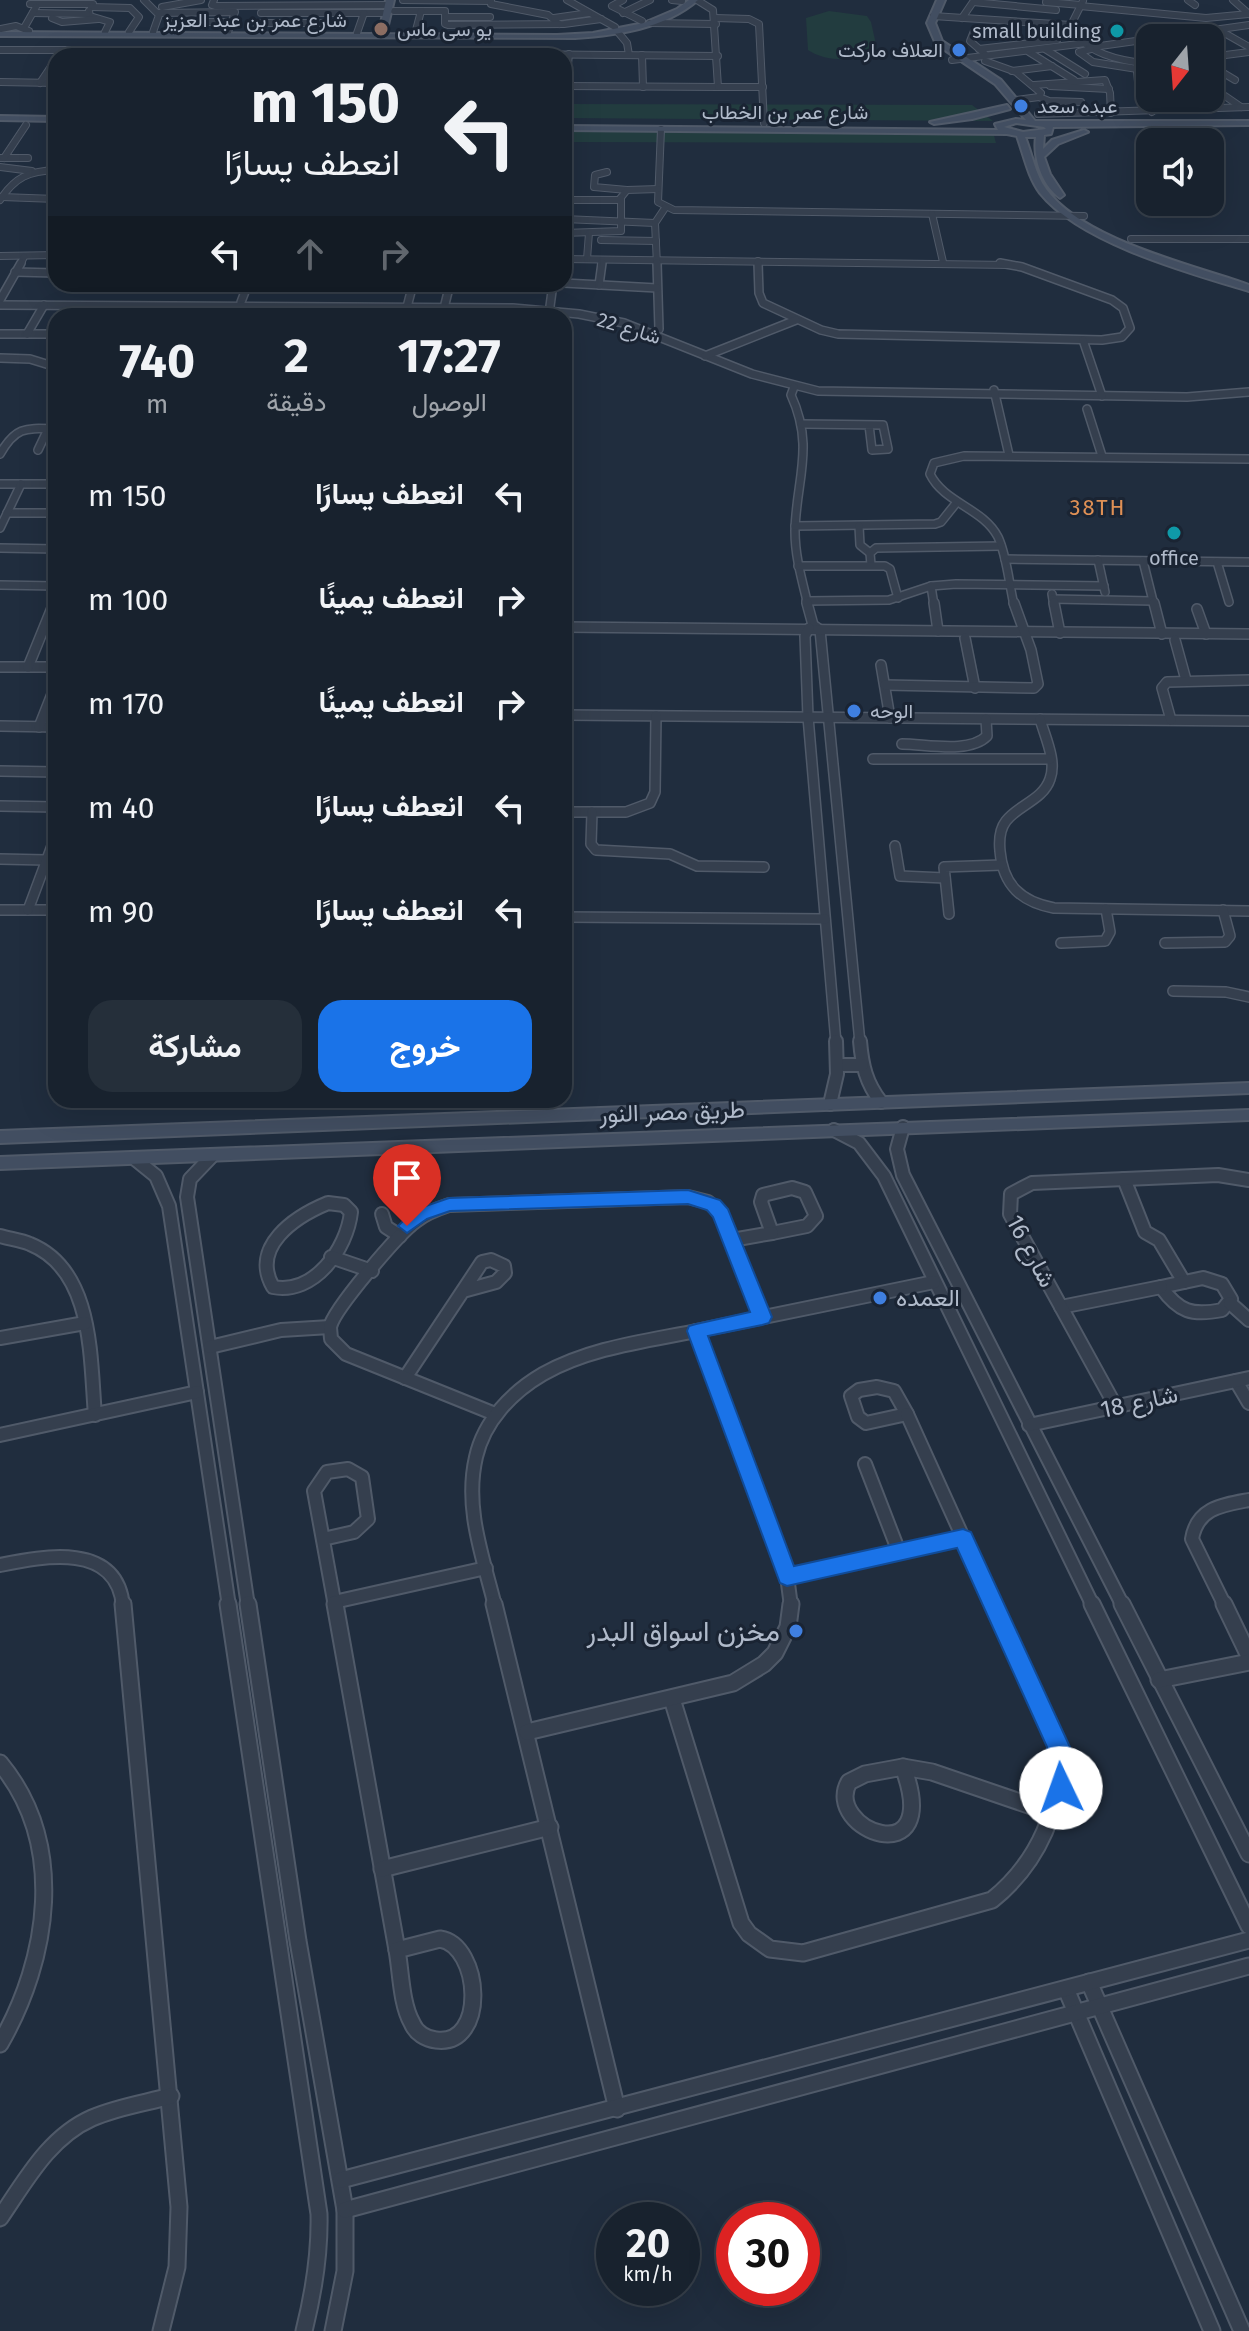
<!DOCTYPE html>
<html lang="ar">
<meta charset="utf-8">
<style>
body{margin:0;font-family:"Fira Sans",Vazirmatn,sans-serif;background:#252f3a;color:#f1f3f6;direction:rtl;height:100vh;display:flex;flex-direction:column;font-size:30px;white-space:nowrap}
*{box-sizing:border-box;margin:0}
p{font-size:26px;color:#9fa4aa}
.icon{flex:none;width:44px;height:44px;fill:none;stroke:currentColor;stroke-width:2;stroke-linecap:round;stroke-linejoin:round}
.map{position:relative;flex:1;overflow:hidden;direction:ltr}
.side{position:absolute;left:48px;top:308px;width:524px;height:800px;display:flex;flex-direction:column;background:#18222e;border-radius:24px;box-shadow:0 8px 32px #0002,0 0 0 2px #363f4a;direction:rtl}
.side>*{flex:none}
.top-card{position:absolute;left:48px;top:48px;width:524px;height:244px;border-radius:24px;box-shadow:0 8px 32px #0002,0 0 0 2px #363f4a;direction:rtl;background:#18222e;color:#f1f3f6;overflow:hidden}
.needle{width:52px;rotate:197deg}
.fabs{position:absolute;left:1136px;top:24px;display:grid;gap:16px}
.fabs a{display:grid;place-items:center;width:88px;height:88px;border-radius:16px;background:#18222e;box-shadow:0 8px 32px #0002,0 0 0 2px #363f4a;font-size:40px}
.speed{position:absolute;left:596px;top:2202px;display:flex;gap:16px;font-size:40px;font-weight:700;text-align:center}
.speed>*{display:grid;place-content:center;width:104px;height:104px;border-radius:50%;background:#18222e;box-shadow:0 8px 32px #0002,0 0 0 2px #363f4a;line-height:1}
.speed small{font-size:20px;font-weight:400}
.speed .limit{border:12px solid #d22;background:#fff;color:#111}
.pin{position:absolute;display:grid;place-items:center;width:68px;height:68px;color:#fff;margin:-82px -34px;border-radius:50% 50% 50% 0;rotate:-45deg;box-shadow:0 0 8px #0007}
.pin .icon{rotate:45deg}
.me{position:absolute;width:88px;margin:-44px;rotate:357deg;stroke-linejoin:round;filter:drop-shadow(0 0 6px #0008)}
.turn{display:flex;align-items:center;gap:28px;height:168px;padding:0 40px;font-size:36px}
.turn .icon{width:104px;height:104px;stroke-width:2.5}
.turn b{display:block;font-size:56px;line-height:68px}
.lanes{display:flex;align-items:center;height:76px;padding:0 40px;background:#0003;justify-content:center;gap:40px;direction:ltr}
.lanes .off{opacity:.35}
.eta{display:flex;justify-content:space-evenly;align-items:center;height:136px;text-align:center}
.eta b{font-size:48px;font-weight:700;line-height:56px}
.cta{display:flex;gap:16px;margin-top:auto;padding:16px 40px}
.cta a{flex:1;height:92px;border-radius:24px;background:#1a73e8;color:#fff;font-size:32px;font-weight:700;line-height:92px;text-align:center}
.cta a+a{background:#252f3a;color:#f1f3f6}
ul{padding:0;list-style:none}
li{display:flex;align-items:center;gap:24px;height:104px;padding:0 40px}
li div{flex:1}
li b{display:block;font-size:30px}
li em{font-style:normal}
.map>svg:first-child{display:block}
.green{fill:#223c3f}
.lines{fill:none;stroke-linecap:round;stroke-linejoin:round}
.street-far4-casing{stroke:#505a69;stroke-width:8}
.street-far3-casing{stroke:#505a69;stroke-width:10}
.street-far2-casing{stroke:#505a69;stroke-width:12}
.street-far1-casing{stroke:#505a69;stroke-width:16}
.street-casing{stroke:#505a69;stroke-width:19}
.secondary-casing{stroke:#505a69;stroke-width:4}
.street-far4{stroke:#353f4e;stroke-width:6}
.street-far3{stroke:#353f4e;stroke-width:7}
.street-far2{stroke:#353f4e;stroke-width:9}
.street-far1{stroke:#353f4e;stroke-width:12}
.street{stroke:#353f4e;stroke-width:15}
.secondary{fill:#424e61;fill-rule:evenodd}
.route{fill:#1a73e8;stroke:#114b97;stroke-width:2}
.education-dot{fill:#8d6e63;stroke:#1a2433;stroke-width:3}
.culture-dot{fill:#0f9aa8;stroke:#1a2433;stroke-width:3}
.shop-dot{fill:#3f7fe0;stroke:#1a2433;stroke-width:3}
.labels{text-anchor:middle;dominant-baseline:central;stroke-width:6;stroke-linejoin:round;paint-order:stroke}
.far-street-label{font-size:20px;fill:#b0baca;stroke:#1a2433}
.far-poi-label{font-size:20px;fill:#b0baca;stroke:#1a2433;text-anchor:start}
.far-neighbourhood-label{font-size:22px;letter-spacing:2px;fill:#df9055;stroke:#1a2433}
.street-label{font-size:24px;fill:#b0baca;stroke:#1a2433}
.poi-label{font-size:24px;fill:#b0baca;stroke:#1a2433;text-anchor:start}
.near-poi-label{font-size:28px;fill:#b0baca;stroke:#1a2433;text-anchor:end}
</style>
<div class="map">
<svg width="1249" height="2331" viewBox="0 0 1249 2331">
<rect width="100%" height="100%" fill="#202d3e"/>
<!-- green -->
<g class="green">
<path d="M829,11L867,16L871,22L877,49C860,63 825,62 808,50L806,18Z"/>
<path d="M564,104L972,105L993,121L564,118Z"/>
<path d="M564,130L993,132L996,143L564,142Z"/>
</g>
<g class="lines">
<defs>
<g id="street-far4">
<path d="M144,0L159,15L153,32"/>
<path d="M214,0L212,5L215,6L389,5"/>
<path d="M403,0L491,1"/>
<path d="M567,0L615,27"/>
<path d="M623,0L612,6L642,21"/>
<path d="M672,0L682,1"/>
<path d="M1188,0L1195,5"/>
<path d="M1233,0L1249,14"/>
<path d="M1083,1L1071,25C1083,54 1121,61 1150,64"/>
<path d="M1046,2L1081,5"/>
<path d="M30,4H93"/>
<path d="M491,4L548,15L559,24"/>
<path d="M1080,6L1206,18L1249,14"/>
<path d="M91,7L130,8L139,17L129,32"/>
<path d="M162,7L201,0"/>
<path d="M89,11L90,16L110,22L105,32"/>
<path d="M394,11H445V24L448,25L564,24L601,19"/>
<path d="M33,13L87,14"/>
<path d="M158,13L235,12L228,32"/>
<path d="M261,13H387"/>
<path d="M623,13L650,0"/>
<path d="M933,16L1071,25"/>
<path d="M446,17H490"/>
<path d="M52,18L62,22L98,19"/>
<path d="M554,18L589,13"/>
<path d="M715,18L749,19L759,24L764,123"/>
<path d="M962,18L973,2L1056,10"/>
<path d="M171,22H233"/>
<path d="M256,23H330"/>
<path d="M650,23L716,24"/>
<path d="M24,28L36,7"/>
<path d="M1,29L16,26L29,31"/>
<path d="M1219,30L1249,47"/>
<path d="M617,31L627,43L629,55"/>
<path d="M357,33L364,13"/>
<path d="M415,34L421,11"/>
<path d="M1157,38L1249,25"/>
<path d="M1093,47L1150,39"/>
<path d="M979,49L1057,40"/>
<path d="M1045,49L1085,74"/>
<path d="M1091,49L1079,52L1093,62L1150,71"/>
<path d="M0,50H62L58,56"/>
<path d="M62,50L718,56"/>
<path d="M1029,52L1074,80"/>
<path d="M985,54L970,41L974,31H1013"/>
<path d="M642,55L643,87"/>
<path d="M1210,57L1249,52"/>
<path d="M952,60L1086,43"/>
<path d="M985,61L1016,72L1041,93L1039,97L1016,100"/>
<path d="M1210,65L1235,80"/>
<path d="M1012,71L1052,66"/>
<path d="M1137,71L1138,82L1152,112"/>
<path d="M0,82L56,83"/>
<path d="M40,83L56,59"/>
<path d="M1034,85L1105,80L1110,93L1111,113"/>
<path d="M564,86L718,87L713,10L697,0"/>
<path d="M566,86L569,54"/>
<path d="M1050,86L1109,89"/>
<path d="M718,87H763"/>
<path d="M1210,96H1225L1241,107"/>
<path d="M1039,97L1049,101L1081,102"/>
<path d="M1197,98L1185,101L1197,109"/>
<path d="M1038,114L1249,107"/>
<path d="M661,129L658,202L674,210L1084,216"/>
<path d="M1,158H28"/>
<path d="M4,158L26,125"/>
<path d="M0,167L32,171"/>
<path d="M607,172L595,175L594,187L627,190"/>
<path d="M2,197L56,199"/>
<path d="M0,200C15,177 29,171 56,170"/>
<path d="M564,200H619L627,190L658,189"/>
<path d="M932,214L943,262"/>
<path d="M564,219L655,223"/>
<path d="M564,233L621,231V198"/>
<path d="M1131,239H1249"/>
<path d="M601,240L656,241"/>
<path d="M0,256L56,255"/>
<path d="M564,259L1011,265"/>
<path d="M587,259L589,233"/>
<path d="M758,261V265"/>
<path d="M20,265L24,257"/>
<path d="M601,265L602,260"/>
<path d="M657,265L655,223L665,208"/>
</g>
<g id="street-far3">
<path d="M657,263L659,329"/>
<path d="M758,263L759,293L763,303L821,330L838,334L1102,340L1122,337L1130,328L1123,308L1112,300L1022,267L1000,263"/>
<path d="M15,272L56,273"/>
<path d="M564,283L657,288"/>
<path d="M599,285L602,263"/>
<path d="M0,300L21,263"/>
<path d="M241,302L248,284"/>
<path d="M445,304L450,284"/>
<path d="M0,305L513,308L579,314L624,323L752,374L818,391L1187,397L1249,392"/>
<path d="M550,306L553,284"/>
<path d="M407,307L413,284"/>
<path d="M0,334H56"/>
<path d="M27,334L44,305"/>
<path d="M1083,340L1102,396"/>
<path d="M705,356L796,320"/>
<path d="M0,358L30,359L56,367"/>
<path d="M794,387L791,395C815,447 796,480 795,531C795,557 802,580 808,605"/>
<path d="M994,390L1009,455"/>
<path d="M1087,409L1102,456"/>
<path d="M801,424L883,425L888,449L872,450L869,425"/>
<path d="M38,450L48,429"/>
<path d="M0,454C16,426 26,428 56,429"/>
<path d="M0,484H56"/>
<path d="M7,513H56"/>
<path d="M795,526L935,524L941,522L957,502"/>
<path d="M859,526L860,545L870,553"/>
<path d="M0,528L21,484"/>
<path d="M0,548L56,549"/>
<path d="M1005,559L1249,562"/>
<path d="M1098,560L1105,592"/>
<path d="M1143,561L1154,605"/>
<path d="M1217,562L1229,602"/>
<path d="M871,565L870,553L876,548L1001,546"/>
<path d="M798,566H885L890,569L898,598"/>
<path d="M0,585L56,586"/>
<path d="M931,586L934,605"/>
<path d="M1052,594L1054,605"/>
<path d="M1053,599L1153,601"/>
<path d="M806,601L889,600L931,586L956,584L1104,586"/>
<path d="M53,605L56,597"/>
<path d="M1014,605C1009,584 1007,556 998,537C983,508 944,503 930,474L934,463L964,456L1249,459"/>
</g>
<g id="street-far2">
<path d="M807,603L813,625L820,630L860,1043"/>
<path d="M934,603L938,631"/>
<path d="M1054,603L1060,633"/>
<path d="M1154,603L1162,634"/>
<path d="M1197,609L1206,634"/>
<path d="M564,627L1249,634"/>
<path d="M809,628L805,636L808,717L836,1043"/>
<path d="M965,638L975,688"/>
<path d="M1175,640L1186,680"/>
<path d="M881,665L890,718"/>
<path d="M0,667H56"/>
<path d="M28,667L54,603"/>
<path d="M885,685L1034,688L1038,684L1031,650L1014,603"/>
<path d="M564,715L1249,721"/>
<path d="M1040,719C1045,737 1057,761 1050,779C1043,800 1018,805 1006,821C999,830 999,841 1000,851C1003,885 1021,902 1054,908L1249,911"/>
<path d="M1171,720L1162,688L1167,682L1249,680"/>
<path d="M0,726L56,727"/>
<path d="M39,727L56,684"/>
<path d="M902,744C926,744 969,754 987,736L986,719"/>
<path d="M873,759H1050"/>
<path d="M0,771L56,772"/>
<path d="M0,806L56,807"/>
<path d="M564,812H626L650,803L655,792L656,716"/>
<path d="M592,812L591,844L596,850L670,854L697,866L764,867"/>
<path d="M895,846L900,876L945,878"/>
<path d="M0,859L46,860"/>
<path d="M0,910H56"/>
<path d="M28,910L56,835"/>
<path d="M949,914L944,867L1002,865"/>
<path d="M564,917L825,919"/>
<path d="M1061,943L1105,941L1110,932L1106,909"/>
<path d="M1165,943L1225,942L1230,936L1223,910"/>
<path d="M1173,991L1226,992L1249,997"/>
</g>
<g id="street-far1">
<path d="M860,1041C862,1065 866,1083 881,1102"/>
<path d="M837,1065H862"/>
<path d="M830,1104L837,1074L836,1041"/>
<path d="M903,1127L897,1149L903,1175L1123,1606"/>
<path d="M834,1130L859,1143L884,1176L1093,1606"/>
<path d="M212,1156L190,1179L187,1197L248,1606"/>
<path d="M135,1159L156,1176L169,1206L229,1606"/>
<path d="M1124,1179L1145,1232L1159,1240L1184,1282"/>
<path d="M792,1188L805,1192L816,1216L807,1226L772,1233L761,1202L763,1195Z"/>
<path d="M328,1203L344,1205L351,1212C347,1249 314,1295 273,1287C250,1247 294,1217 328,1203Z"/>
<path d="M382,1214L386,1227L400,1236"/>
<path d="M0,1236C10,1239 21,1240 30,1244C94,1270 90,1358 95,1415"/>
<path d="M732,1240L772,1233"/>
<path d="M331,1257L372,1271"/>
<path d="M1203,1278L1222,1284L1231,1299L1222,1310C1192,1316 1179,1312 1161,1287Z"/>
<path d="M1230,1303L1249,1320"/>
<path d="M1061,1307L1161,1287"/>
<path d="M696,1331L787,1576L791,1606"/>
<path d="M0,1338L85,1323"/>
<path d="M210,1347L281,1330L330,1327"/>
<path d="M405,1378L482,1262L491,1260L504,1266L505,1273L496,1282L463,1291"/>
<path d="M1236,1381L1249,1403"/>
<path d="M877,1387L894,1391L907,1414L866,1423L858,1417L851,1396L859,1390Z"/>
<path d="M1116,1407L1010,1214L1011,1194L1032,1183L1218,1175L1249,1180"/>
<path d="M495,1414L346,1354L331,1339C331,1338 330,1328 330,1327C334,1309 399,1233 416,1221C426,1213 437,1209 449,1205L688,1197L708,1202L721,1213L762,1317"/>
<path d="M907,1414L994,1606"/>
<path d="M1029,1425L1249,1378"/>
<path d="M0,1435L197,1392"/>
<path d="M865,1464L899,1552"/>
<path d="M323,1539L354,1532L368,1519L362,1477L348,1469L327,1472L314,1491L335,1606"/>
<path d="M0,1565C44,1556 117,1542 123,1606"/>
<path d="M787,1576L963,1538"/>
<path d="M334,1602L486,1568"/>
<path d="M495,1606C483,1557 464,1508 476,1457C484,1421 512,1392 543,1374C591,1347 648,1341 701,1330C779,1314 856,1298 934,1282"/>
<path d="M1225,1606L1192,1539C1197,1508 1222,1505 1249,1500"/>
</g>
<g id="street">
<path d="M123,1604L179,2207L177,2267L161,2331"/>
<path d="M228,1604L319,2214C320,2255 314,2291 304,2331"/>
<path d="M248,1604L298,1941L345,2210V2271L333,2331"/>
<path d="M335,1604L397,1950"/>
<path d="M494,1604L617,2109"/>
<path d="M1092,1604L1249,1926"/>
<path d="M1122,1604L1249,1854"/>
<path d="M1224,1604L1249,1656"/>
<path d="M1159,1680L1249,1662"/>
<path d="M672,1699L741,1923L749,1934L770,1949L803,1953L992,1900C1038,1863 1064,1806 1058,1747L993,1604"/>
<path d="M527,1732L733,1683L764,1664L775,1653L788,1627L791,1604"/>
<path d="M0,1763C67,1844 49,1959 0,2044"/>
<path d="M903,1767L932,1772L1052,1813"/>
<path d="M903,1767C944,1877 822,1829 849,1782L865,1774Z"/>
<path d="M382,1869L550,1827"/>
<path d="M440,1939C481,1945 488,2047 436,2040C426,2039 416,2033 412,2023C401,2004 401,1972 397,1950Z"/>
<path d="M1089,1982L1242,2331"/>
<path d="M1066,1989L1212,2331"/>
<path d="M341,2180L1249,1940"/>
<path d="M345,2210L1249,1966"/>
<path d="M0,2218C26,2180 49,2137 92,2118C117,2107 145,2103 171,2096"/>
</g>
<g id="secondary">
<path d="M386,0H394L387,29L379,34L557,35L593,33L644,23L677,9L689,0H698C664,29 618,35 575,38L0,36V32L372,34L380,28Z"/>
<path d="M937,0H945L935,23L942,41L1001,80L1035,121H1249V125L1053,127L1051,134L1044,135L1043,149L1052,140L1084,130L1088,132L1058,144L1044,157L1050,174L1064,195L1060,198C1042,185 1033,158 1036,137H1025C1032,154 1035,174 1046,189C1083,240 1190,264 1249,285V291C1189,273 1080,243 1040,193C1028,177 1024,155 1017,136L1007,134L564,130V126L998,130L995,124L1016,119L1026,120L995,84L936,44L927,23ZM1016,123L1044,127L1046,129L1023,132L1004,127Z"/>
<path d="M1007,105L1010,109L972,119L934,124L930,122Z"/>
<path d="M0,116L56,117V121L0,120Z"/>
<path d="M1249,1083V1093L0,1143V1131Z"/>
<path d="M1249,1110V1120L0,1169V1157Z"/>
</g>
</defs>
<!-- street-far4 casing -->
<use href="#street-far4" class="street-far4-casing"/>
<!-- street-far3 casing -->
<use href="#street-far3" class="street-far3-casing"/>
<!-- street-far2 casing -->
<use href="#street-far2" class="street-far2-casing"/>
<!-- street-far1 casing -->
<use href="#street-far1" class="street-far1-casing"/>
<!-- street casing -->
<use href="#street" class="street-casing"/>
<!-- secondary casing -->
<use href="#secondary" class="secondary-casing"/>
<!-- street-far4 -->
<use href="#street-far4" class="street-far4"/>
<!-- street-far3 -->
<use href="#street-far3" class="street-far3"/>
<!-- street-far2 -->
<use href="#street-far2" class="street-far2"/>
<!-- street-far1 -->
<use href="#street-far1" class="street-far1"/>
<!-- street -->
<use href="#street" class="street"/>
<!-- secondary -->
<use href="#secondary" class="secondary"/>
</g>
<!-- route -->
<path class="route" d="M688,1190L720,1200L728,1209L772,1317L769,1323L762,1325L708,1336L794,1566L963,1529L971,1532L1070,1747L1072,1788L1069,1795L1061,1798L1052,1795L1049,1788L1047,1747L957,1548L787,1586L780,1583L687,1331L689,1326L696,1324L750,1312L713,1217L707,1210L688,1204L450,1211L427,1219L407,1233L398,1226L414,1210L449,1198Z"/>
<!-- markers -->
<circle class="education-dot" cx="381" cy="29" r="8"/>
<g class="culture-dot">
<circle cx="1117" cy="31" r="8"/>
<circle cx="1174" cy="533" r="8"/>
</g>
<g class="shop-dot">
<circle cx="959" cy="50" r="8"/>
<circle cx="1021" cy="106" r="8"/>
<circle cx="854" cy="711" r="8"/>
<circle cx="880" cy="1298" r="8"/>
<circle cx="796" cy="1631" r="8"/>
</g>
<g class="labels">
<!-- far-street labels -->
<g class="far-street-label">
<text x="255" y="20">شارع عمر بن عبد العزيز</text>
<text x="785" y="112">شارع عمر بن الخطاب</text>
<text transform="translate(629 328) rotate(17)">شارع 22</text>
</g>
<!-- far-poi labels -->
<g class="far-poi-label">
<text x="397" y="29">يو سى ماس</text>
<text x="1101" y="31" text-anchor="end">small building</text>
<text x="943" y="50" text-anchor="end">العلاف ماركت</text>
<text x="1037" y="106">عبده سعد</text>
<text x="1174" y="558" text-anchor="middle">office</text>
<text x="870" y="711">الوحه</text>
</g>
<!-- far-neighbourhood labels -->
<g class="far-neighbourhood-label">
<text x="1098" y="507">38TH</text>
</g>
<!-- street labels -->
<g class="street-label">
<text transform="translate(672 1112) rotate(-2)">طريق مصر النور</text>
<text transform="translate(1031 1251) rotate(62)">شارع 16</text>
<text transform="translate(1139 1402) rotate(-12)">شارع 18</text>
</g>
<!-- poi labels -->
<g class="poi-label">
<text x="896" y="1298">العمده</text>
</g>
<!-- near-poi labels -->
<g class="near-poi-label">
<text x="780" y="1631">مخزن اسواق البدر</text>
</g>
</g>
</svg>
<div class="fabs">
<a><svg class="needle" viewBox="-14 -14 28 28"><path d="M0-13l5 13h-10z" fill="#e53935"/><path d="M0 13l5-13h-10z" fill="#9fa4aa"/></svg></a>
<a><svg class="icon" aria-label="sound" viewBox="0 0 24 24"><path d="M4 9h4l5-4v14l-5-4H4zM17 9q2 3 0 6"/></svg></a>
</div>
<div class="speed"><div>20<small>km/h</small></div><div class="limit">30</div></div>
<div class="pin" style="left:407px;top:1226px;background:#d93025"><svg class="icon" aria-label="arrive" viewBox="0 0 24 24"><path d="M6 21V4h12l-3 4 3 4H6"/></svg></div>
<svg class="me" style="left:1061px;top:1788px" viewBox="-20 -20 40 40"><circle r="19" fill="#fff"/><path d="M0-13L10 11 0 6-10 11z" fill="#1a73e8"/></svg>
<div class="top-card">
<div class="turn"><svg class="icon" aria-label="left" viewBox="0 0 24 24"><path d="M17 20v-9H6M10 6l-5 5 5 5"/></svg><div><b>150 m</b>انعطف يسارًا</div></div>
<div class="lanes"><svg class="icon" aria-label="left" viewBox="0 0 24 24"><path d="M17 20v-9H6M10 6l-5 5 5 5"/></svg><svg class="icon off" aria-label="ahead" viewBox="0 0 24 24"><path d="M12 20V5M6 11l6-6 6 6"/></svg><svg class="icon off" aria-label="right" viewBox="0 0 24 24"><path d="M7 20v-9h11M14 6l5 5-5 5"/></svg></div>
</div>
<section class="side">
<div class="eta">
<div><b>17:27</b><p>الوصول</p></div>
<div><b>2</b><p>دقيقة</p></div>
<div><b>740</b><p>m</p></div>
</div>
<ul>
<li><svg class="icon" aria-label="left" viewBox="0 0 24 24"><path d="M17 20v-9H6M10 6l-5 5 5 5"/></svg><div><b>انعطف يسارًا</b></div><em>150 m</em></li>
<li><svg class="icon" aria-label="right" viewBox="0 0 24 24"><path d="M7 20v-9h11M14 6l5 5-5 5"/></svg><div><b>انعطف يمينًا</b></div><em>100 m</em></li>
<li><svg class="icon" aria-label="right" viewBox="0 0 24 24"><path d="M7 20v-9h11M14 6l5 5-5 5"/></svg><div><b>انعطف يمينًا</b></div><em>170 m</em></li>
<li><svg class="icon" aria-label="left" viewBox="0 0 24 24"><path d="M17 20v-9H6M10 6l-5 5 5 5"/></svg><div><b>انعطف يسارًا</b></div><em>40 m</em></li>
<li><svg class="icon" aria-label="left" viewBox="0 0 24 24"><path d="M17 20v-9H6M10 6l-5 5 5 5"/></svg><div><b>انعطف يسارًا</b></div><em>90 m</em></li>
</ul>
<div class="cta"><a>خروج</a><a>مشاركة</a></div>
</section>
</div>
